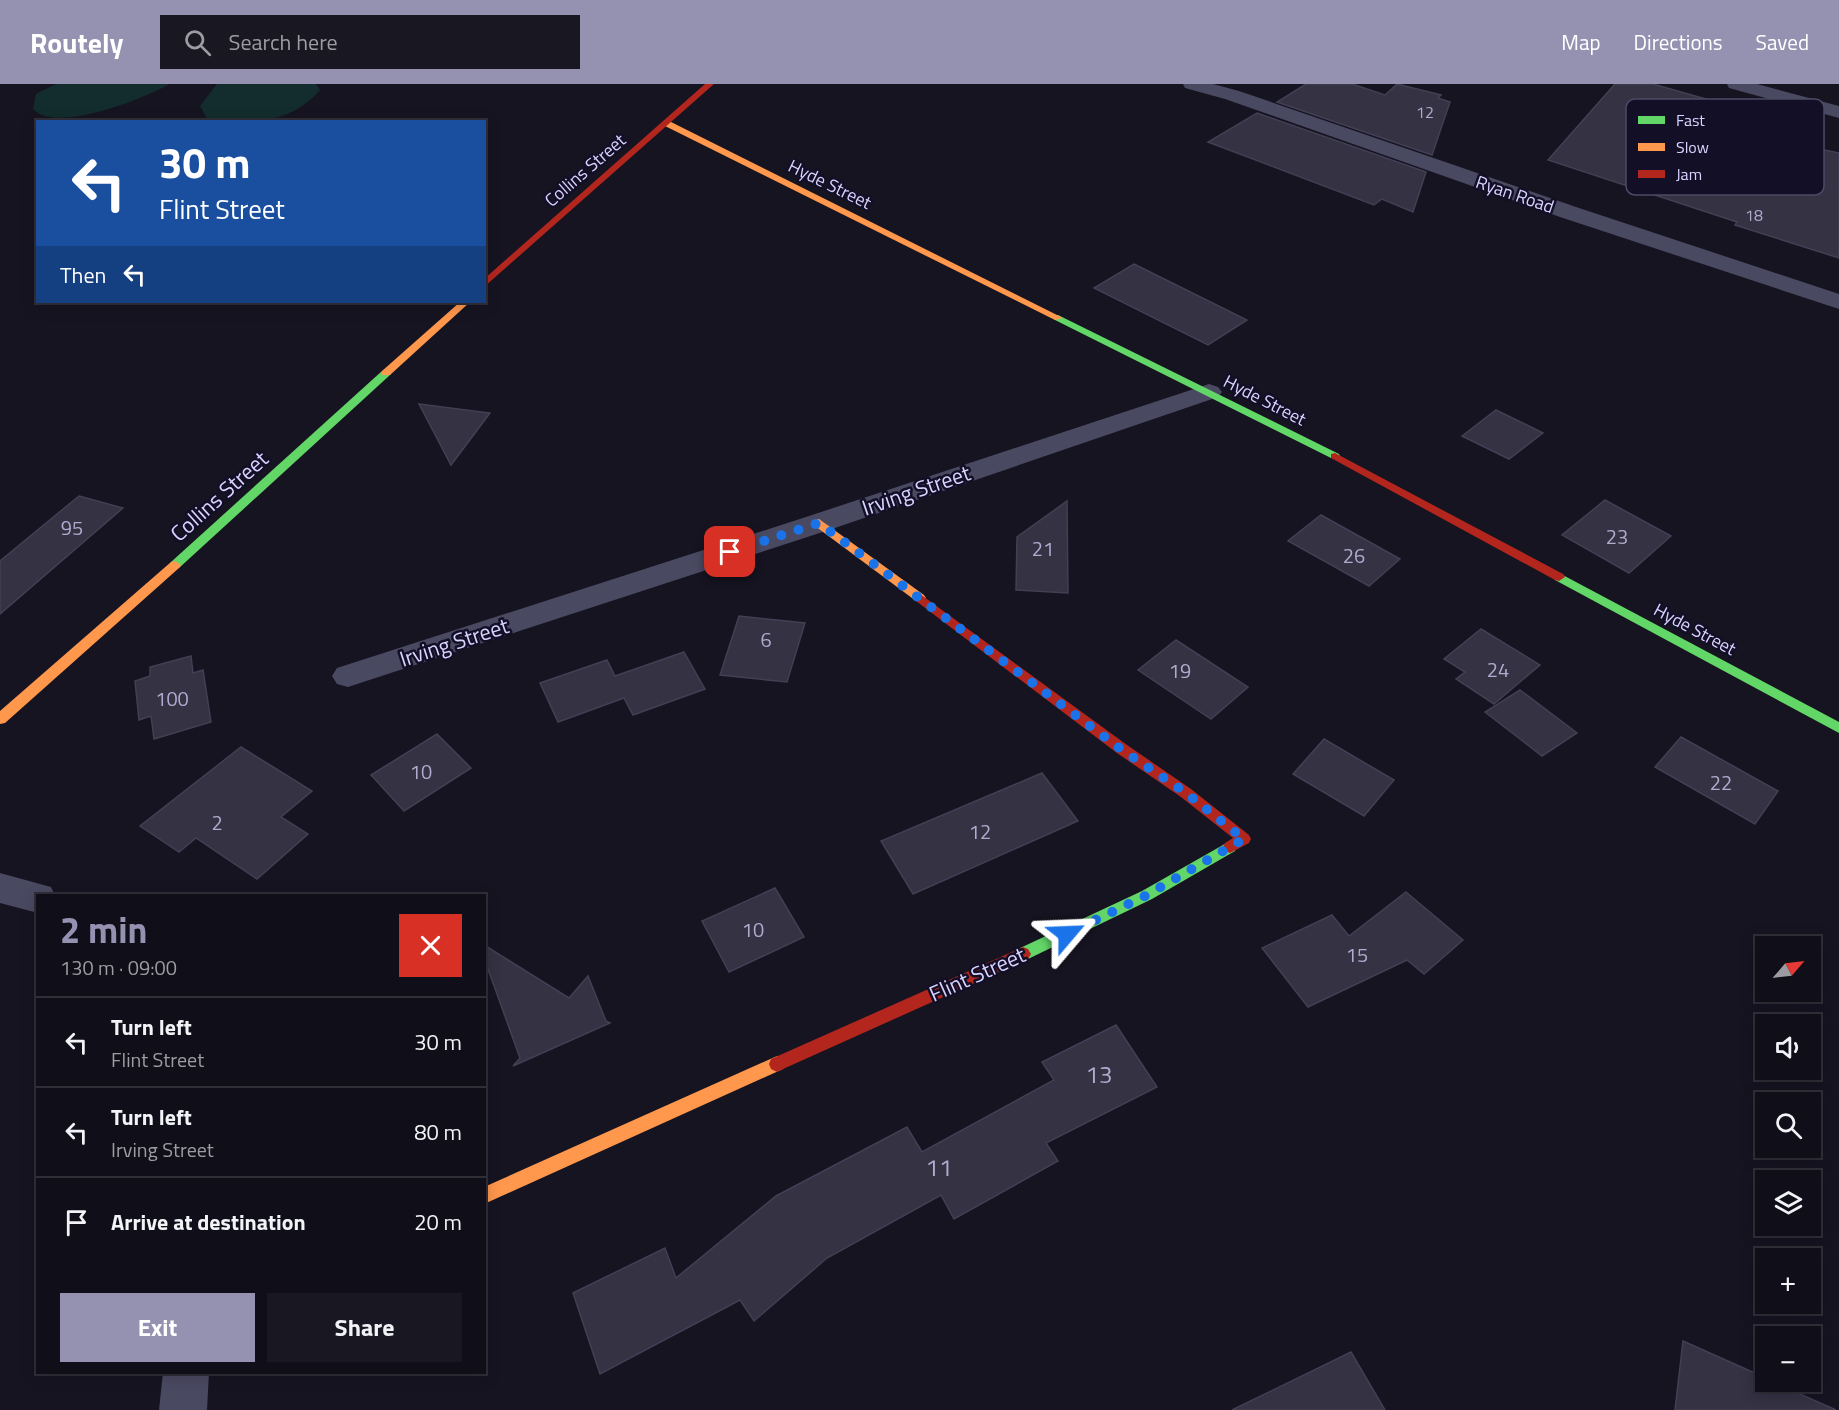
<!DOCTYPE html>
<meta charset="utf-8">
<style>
body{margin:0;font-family:"Titillium Web",sans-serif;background:#191822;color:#f1f3f6;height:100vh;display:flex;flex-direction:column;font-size:22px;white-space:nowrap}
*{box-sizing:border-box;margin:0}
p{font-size:20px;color:#9c9ca2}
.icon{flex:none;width:33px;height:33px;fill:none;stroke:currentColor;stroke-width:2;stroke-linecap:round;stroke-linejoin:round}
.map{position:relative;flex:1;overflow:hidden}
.sheet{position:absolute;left:36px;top:810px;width:450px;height:480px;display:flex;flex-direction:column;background:#100f19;border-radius:0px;box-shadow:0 3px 15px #0003,0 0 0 2px #302f38}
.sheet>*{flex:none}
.banner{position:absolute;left:36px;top:36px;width:450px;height:183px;border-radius:0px;box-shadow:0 3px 15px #0003,0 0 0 2px #302f38;background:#1a4fa0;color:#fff;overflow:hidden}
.needle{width:39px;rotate:62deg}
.tools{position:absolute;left:1755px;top:852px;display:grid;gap:12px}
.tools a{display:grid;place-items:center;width:66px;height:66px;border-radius:0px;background:#100f19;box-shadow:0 3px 15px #0003,0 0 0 2px #302f38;font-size:30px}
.pin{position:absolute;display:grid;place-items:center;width:51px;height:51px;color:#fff;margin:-26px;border-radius:12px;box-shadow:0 3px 9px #0006}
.me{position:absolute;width:66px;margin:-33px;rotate:64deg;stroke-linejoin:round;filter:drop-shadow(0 0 4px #0008)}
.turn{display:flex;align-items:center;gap:21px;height:126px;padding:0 24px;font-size:27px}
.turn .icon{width:78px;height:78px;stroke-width:2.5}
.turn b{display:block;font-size:42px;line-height:51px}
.then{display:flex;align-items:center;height:57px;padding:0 24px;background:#0003;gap:12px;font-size:22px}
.round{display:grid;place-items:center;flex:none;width:63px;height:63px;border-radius:0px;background:#191822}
.summary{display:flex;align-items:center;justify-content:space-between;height:102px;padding:0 24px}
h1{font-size:36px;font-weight:700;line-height:45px;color:#9591b1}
.button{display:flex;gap:12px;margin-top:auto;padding:12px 24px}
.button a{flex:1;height:69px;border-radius:0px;background:#9591b1;color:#fff;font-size:24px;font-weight:700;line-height:69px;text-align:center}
.button a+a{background:#191822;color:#f1f3f6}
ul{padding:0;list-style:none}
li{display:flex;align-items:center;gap:18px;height:90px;padding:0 24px;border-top:2px solid #302f38}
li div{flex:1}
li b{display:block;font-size:22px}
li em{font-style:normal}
header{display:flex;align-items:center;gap:36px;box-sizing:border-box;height:84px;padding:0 30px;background:#9591b1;color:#fff}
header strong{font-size:28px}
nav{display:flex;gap:33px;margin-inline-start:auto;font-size:21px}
.search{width:420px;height:54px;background:#191822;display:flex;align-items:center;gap:15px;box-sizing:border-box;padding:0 21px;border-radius:0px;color:#9c9ca2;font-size:22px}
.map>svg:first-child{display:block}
.green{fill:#132c2d}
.building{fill:#343243;stroke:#433f54;stroke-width:1.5}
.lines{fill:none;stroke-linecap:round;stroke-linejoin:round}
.street{fill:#4a4962;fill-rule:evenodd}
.fast{fill:#63d668;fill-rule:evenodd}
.slow{fill:#ff974d;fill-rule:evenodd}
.jam{fill:#b3261e;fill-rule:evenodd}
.route{stroke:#1a73e8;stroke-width:10;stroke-dasharray:0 18}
.labels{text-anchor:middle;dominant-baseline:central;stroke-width:5;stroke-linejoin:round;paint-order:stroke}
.far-number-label{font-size:16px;fill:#b0acd0}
.far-street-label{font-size:18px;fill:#d9d4ff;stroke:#130f26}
.number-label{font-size:20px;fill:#b0acd0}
.street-label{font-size:22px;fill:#d9d4ff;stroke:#130f26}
.near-number-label{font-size:24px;fill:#b0acd0}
.key{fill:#130f26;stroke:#4e4a67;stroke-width:1.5}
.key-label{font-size:16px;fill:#d9d4ff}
</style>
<header>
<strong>Routely</strong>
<div class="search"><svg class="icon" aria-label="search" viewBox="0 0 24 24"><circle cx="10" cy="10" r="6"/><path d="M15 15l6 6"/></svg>Search here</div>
<nav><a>Map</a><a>Directions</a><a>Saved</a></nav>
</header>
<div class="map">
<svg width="1839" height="1326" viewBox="0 0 1839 1326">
<rect width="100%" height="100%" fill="#161421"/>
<!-- green -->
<g class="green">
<path d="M56,0H168V1C142,15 56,50 33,25L36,10Z"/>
<path d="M217,0H316L320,6C289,42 250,38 208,37L200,22Z"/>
</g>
<!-- building -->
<g class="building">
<path d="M1306,0H1352L1385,11L1397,0L1441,11L1438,14L1450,18L1432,71L1277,18Z"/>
<path d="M1615,0H1653L1780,36L1767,54L1839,69V174L1735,141L1737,138L1548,76Z"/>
<path d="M1257,29L1426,88L1413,128L1382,115L1374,121L1208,58Z"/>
<path d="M1134,180L1247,236L1208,261L1094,204Z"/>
<path d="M419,320L490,329L451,381Z"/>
<path d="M1496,326L1543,349L1509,375L1462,352Z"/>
<path d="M79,412L123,424L0,530V477Z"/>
<path d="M1605,416L1671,452L1629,489L1562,451Z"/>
<path d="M1067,417L1068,509L1016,506L1017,453Z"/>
<path d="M1321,431L1400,475L1369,502L1288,457Z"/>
<path d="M739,532L805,539L787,598L720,591Z"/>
<path d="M1481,545L1540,581L1494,620L1456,595L1465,588L1444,575Z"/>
<path d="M1176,556L1248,603L1211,635L1138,586Z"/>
<path d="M684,568L705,605L633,631L624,614L558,638L540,599L607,576L615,592Z"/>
<path d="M191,572L193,589L203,586L211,638L154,655L151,632L139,636L135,597L150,592V583Z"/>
<path d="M1520,606L1577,649L1542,672L1485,628Z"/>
<path d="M437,650L471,684L404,727L371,691Z"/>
<path d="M1681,653L1778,707L1755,740L1655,683Z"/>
<path d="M1324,655L1394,696L1364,732L1293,690Z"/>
<path d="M241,663L312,707L281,733L308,750L257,795L196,754L179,768L140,742Z"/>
<path d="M1042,689L1078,737L913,810L881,757Z"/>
<path d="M775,804L804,853L729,888L702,837Z"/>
<path d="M1406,808L1463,856L1424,890L1407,876L1308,923L1262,864L1332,831L1349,852Z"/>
<path d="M484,861L569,914L588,892L606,937L610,939L513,982L520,974L484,874Z"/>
<path d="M1116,941L1157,1003L1046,1059L1058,1077L954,1135L941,1111L827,1174L754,1237L740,1216L600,1290L573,1209L665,1164L676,1194L776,1112L907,1043L922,1068L1054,996L1042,978Z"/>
<path d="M1683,1257L1766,1294V1298H1773L1836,1326H1675Z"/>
<path d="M1351,1268L1385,1326H1232Z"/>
</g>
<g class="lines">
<!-- street -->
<g class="street">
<path d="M1183,0H1213L1239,7L1576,123L1839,210V225L1560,133L1225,15L1185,4Z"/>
<path d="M1727,0H1757L1839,22V34L1729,4Z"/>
<path d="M1209,300L1218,303L1222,308L1218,313L829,446L348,603L337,600L332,592L337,584L809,432Z"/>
<path d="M0,789L51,803L55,812H38V829L0,819Z"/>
<path d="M163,1288H209L207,1326H159Z"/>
</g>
<!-- fast -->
<g class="fast">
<path d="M1058,231L1339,370L1340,372L1339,374H1331L1055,236L1053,234Z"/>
<path d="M386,286L391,289L390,291L179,484H171L169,481L171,478L382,287Z"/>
<path d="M1559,489L1839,638V649L1555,496L1553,493Z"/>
<path d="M1230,757L1235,759L1237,763L1235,767L1152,815L1028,875L1023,877L1018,875L1015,870L1018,865L1142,807Z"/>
</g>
<!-- slow -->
<g class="slow">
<path d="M663,37H669L1063,234L1055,236L663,41Z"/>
<path d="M460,218H470L390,291H382V287Z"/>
<path d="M819,435L924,511L926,514L924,517H916L815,442V436Z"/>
<path d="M175,477L181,481L179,484L5,639L0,640V627L171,478Z"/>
<path d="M777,972L783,975L785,980L783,985L484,1120V1103Z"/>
</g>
<!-- jam -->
<g class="jam">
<path d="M705,0H714L484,203V195Z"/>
<path d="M1335,369L1563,490L1565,493L1559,497L1555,496L1331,374V370Z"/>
<path d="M920,510L1127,661L1191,705L1249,751L1251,755L1249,759L1230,769L1225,767L1223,763L1225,759L1233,754L1181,713L1117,669L916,517L914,514L916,511Z"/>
<path d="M1023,863L1028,865L1031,870L1028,875L783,985L777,988L771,985L769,980L771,975Z"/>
</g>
</g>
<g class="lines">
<!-- route -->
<path class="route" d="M730,468L819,439L1122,666L1186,709L1244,755L1147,811L1067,850"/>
</g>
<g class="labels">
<!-- far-number labels -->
<g class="far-number-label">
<text x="1425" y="28">12</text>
<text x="1754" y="131">18</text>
</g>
<!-- far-street labels -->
<g class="far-street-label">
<text transform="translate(585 86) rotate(-41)">Collins Street</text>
<text transform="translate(830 100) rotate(26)">Hyde Street</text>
<text transform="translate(1515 110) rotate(19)">Ryan Road</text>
<text transform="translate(1265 316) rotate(27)">Hyde Street</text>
<text transform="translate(1695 545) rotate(28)">Hyde Street</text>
</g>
<!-- number labels -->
<g class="number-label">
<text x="72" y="443">95</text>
<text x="1617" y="452">23</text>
<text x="1043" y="464">21</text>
<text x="1354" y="471">26</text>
<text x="766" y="555">6</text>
<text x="1498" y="585">24</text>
<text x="1180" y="586">19</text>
<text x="172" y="614">100</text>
<text x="421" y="687">10</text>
<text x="1721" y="698">22</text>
<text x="217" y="738">2</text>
<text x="980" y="747">12</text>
<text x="753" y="845">10</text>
<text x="1357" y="870">15</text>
</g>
<!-- street labels -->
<g class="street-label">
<text transform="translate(916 406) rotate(-19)">Irving Street</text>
<text transform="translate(219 412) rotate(-42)">Collins Street</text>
<text transform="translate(454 558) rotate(-18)">Irving Street</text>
<text transform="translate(977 890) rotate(-24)">Flint Street</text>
</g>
<!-- near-number labels -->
<g class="near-number-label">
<text x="1099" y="990">13</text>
<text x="939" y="1083">11</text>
</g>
</g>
<!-- legend -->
<rect x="1626" y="15" width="198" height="96" rx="9" class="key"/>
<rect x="1638" y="32" width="27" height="8" fill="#63d668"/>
<rect x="1638" y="59" width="27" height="8" fill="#ff974d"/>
<rect x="1638" y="86" width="27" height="8" fill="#b3261e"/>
<g class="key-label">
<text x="1676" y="42">Fast</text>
<text x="1676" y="69">Slow</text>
<text x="1676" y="96">Jam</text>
</g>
</svg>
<div class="tools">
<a><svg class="needle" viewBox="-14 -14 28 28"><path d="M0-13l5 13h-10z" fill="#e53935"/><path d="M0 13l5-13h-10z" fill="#9c9ca2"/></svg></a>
<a><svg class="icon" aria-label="sound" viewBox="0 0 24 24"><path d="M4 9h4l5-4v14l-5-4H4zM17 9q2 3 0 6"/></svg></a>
<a><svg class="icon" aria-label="search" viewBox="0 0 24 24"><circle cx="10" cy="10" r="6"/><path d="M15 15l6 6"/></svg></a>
<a><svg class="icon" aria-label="layers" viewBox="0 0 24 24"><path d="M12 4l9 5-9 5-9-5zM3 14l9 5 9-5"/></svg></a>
<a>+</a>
<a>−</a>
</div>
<div class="pin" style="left:730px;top:468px;background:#d93025"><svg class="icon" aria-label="arrive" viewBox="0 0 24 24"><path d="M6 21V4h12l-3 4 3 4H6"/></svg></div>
<svg class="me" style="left:1067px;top:850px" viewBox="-20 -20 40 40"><path d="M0-17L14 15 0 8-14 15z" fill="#1a73e8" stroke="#fff" stroke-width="4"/></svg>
<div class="banner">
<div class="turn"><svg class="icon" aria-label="left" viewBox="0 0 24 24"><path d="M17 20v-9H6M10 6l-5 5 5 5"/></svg><div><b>30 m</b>Flint Street</div></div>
<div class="then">Then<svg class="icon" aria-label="left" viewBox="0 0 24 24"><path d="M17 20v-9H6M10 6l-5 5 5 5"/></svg></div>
</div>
<section class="sheet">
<div class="summary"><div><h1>2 min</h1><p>130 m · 09:00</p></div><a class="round" style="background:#d93025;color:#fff"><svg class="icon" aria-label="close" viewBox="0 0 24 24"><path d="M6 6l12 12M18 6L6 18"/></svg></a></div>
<ul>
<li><svg class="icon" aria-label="left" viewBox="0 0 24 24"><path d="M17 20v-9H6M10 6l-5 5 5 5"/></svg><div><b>Turn left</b><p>Flint Street</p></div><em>30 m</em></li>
<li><svg class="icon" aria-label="left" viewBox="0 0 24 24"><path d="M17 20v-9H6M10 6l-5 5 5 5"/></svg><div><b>Turn left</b><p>Irving Street</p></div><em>80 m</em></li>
<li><svg class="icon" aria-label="arrive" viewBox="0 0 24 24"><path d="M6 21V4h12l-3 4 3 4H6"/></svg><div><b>Arrive at destination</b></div><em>20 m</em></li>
</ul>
<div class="button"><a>Exit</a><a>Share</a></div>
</section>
</div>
